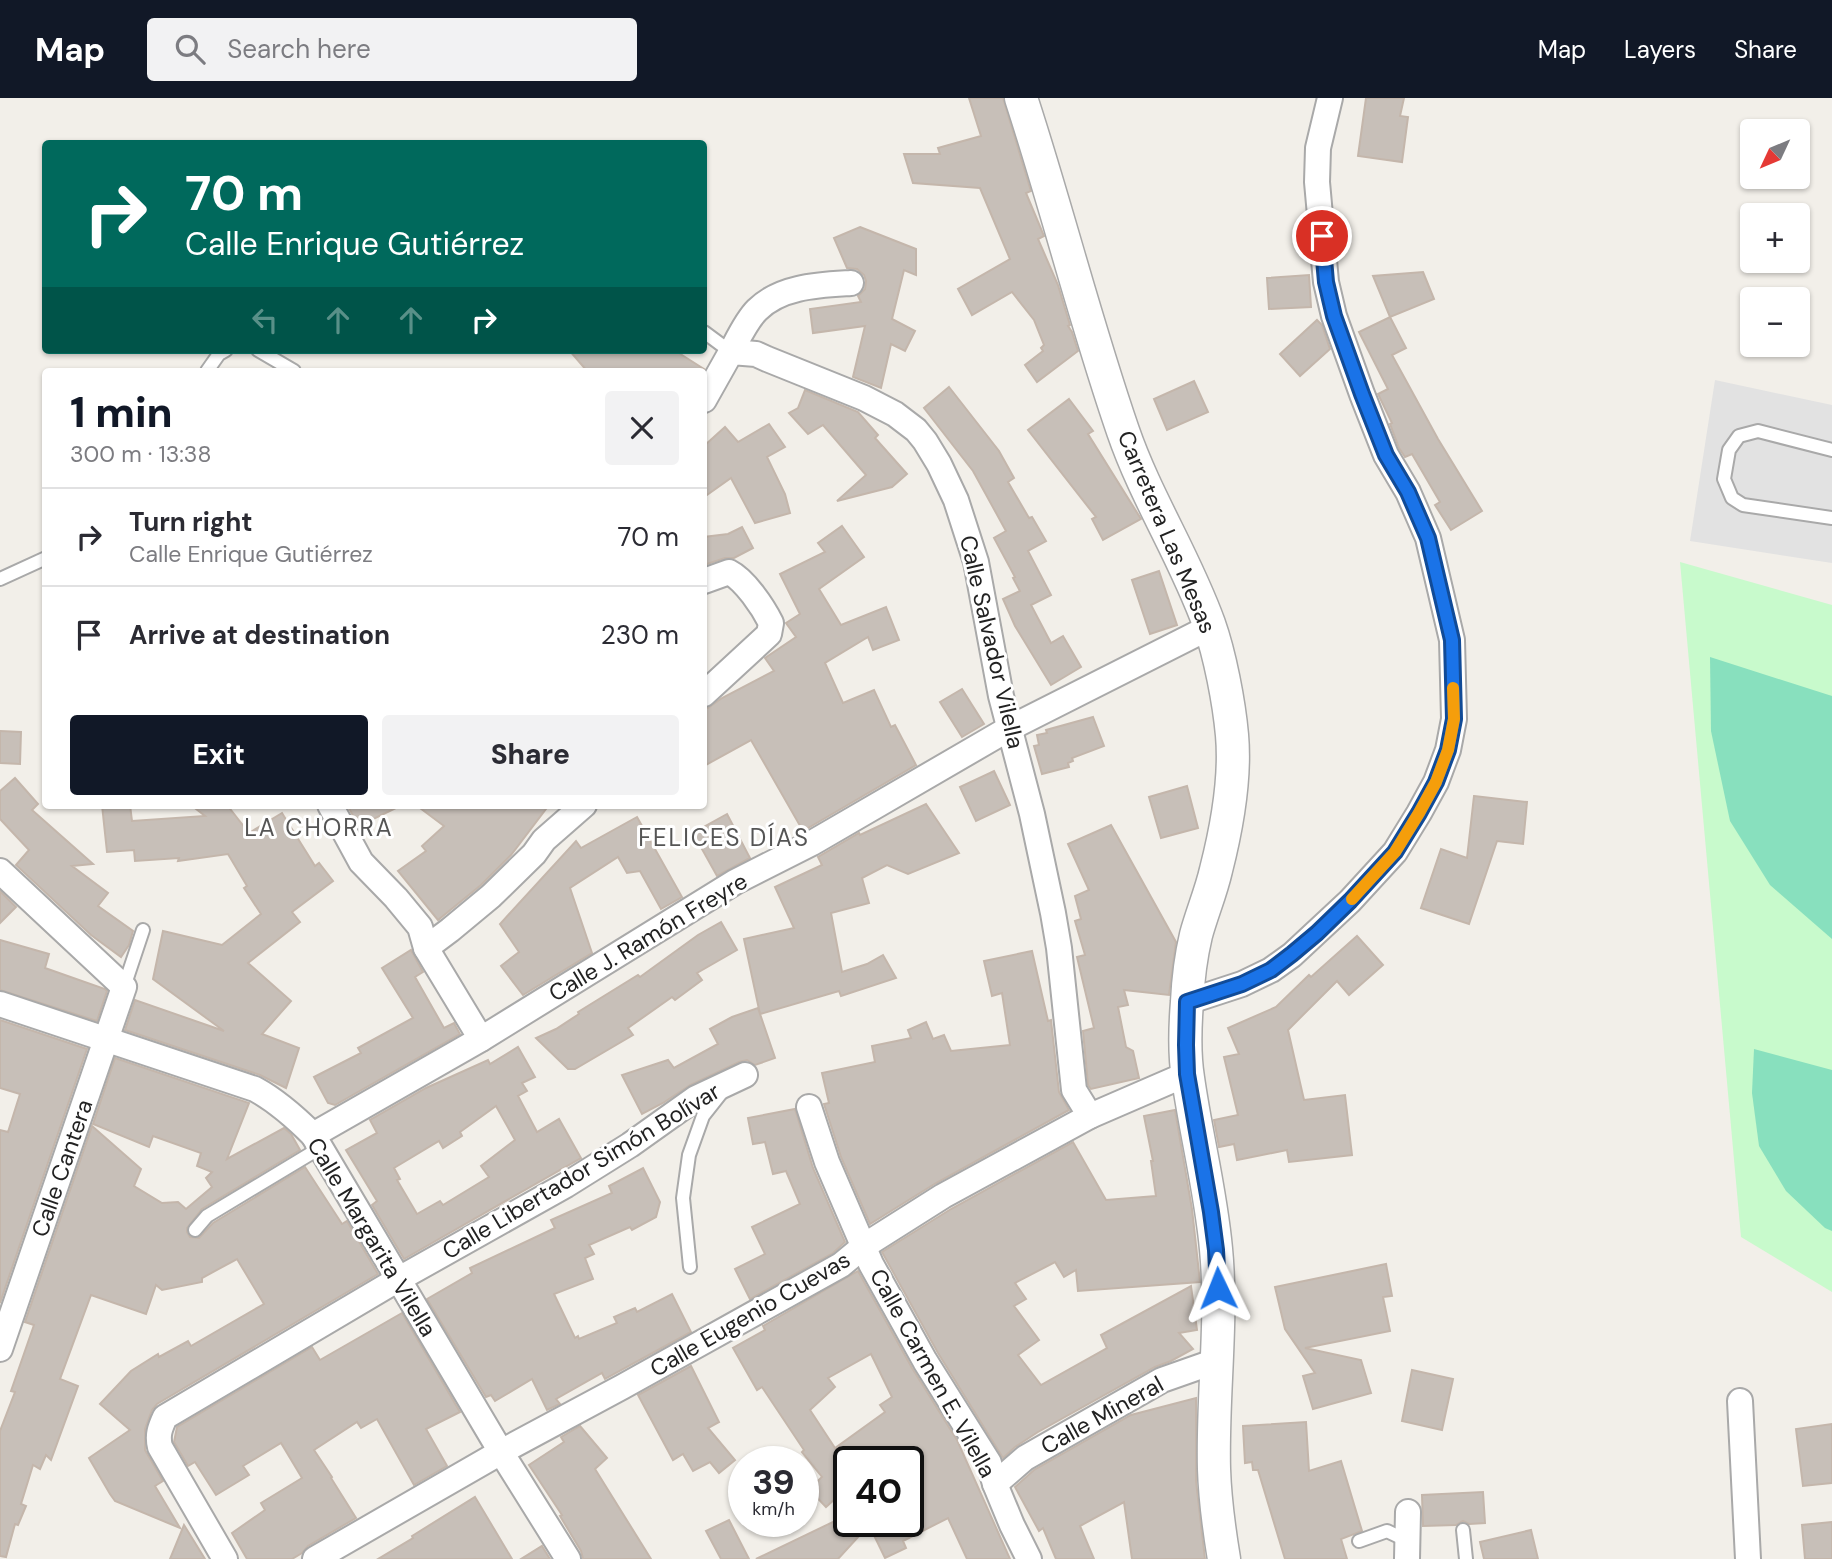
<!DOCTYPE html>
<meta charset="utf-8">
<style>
body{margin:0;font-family:"DM Sans",sans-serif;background:#f2f2f3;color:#2b2b33;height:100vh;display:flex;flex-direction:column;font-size:26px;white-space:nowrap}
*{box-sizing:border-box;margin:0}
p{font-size:23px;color:#7c7c81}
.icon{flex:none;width:38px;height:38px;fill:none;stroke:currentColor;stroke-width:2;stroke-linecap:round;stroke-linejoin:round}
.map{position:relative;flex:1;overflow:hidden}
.sheet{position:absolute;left:42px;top:270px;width:665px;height:441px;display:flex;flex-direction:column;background:#fff;border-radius:7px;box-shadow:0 2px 5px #0004}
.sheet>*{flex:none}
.hud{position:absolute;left:42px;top:42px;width:665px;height:214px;border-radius:7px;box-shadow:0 2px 5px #0004;background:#00695c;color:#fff;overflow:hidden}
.needle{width:46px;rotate:226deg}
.buttons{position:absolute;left:1740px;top:21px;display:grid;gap:14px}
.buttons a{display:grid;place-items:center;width:70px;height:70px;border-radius:7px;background:#fff;box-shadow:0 2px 5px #0004;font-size:35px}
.speed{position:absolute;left:728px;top:1348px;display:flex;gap:14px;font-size:35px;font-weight:700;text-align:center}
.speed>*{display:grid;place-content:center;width:91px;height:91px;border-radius:50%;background:#fff;box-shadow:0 2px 5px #0004;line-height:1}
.speed small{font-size:18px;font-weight:400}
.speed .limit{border:4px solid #111;border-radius:10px;background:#fff;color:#111}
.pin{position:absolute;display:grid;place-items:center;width:60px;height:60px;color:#fff;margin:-30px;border:4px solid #fff;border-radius:50%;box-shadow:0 2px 7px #0007}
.me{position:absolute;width:77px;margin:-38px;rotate:358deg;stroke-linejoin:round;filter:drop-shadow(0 0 5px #0008)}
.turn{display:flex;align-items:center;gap:24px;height:147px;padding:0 28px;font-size:32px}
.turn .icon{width:91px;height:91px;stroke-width:2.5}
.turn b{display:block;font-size:49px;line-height:60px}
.lanes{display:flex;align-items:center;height:66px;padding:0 28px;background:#0003;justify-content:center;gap:35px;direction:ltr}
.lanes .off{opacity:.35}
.round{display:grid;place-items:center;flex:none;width:74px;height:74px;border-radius:7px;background:#f2f2f3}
.headline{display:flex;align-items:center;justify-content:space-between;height:119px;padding:0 28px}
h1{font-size:42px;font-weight:800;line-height:52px;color:#111827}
.button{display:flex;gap:14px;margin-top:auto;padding:14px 28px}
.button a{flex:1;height:80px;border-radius:7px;background:#111827;color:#fff;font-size:28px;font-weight:800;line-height:80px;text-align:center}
.button a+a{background:#f2f2f3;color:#2b2b33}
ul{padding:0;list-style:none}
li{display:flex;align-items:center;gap:21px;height:98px;padding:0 28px;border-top:2px solid #e1e1e2}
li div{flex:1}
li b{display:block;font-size:26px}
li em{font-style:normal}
header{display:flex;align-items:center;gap:42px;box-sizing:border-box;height:98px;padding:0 35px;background:#111827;color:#fff}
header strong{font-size:33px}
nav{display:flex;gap:38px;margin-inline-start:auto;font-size:24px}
.search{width:490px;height:63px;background:#f2f2f3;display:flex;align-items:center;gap:18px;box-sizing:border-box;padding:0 24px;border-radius:7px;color:#7c7c81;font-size:26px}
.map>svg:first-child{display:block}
.park{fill:#c8facc}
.pitch{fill:#88e0be}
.parking{fill:#e2e2e2}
.building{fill:#c7bfb8;stroke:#c4b6ab;stroke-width:2;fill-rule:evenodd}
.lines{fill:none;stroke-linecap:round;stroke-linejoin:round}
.service-casing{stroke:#a9a9a9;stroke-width:16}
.minor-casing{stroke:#a9a9a9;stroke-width:28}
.tertiary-casing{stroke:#a9a9a9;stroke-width:35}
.service{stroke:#fff;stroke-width:12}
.minor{stroke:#fff;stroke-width:24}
.tertiary{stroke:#fff;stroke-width:32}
.route-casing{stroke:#114b97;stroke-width:18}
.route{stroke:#1a73e8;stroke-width:12}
.slow{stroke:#f59e0b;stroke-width:12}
.labels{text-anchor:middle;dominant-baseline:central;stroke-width:6;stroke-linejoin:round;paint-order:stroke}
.street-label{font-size:23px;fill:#222;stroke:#fff}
.neighbourhood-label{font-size:24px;letter-spacing:2px;fill:#555;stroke:#fff}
</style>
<header>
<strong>Map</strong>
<div class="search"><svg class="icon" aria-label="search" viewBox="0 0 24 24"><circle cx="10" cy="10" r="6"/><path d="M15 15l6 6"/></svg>Search here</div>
<nav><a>Map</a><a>Layers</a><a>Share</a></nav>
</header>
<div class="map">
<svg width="1832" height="1461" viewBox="0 0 1832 1461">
<rect width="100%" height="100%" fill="#f2efe9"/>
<!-- park -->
<path class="park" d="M1680,464L1832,507V1194L1741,1139Z"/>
<!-- pitch -->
<g class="pitch">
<path d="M1710,559L1832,598V841L1770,787L1730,723L1711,633Z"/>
<path d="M1754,951L1832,972V1133L1825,1130L1786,1093L1759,1048L1752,995Z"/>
</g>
<!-- parking -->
<path class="parking" d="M1715,282L1832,307V465L1690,443Z"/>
<!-- building -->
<g class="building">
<path d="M969,0H1003L1031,93L1026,95L1044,138L1038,141L1058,187L1070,227L1068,228L1072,234L1078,253L1037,284L1025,267L1043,253L1041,250L1044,247L1034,222L1012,194L972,217L958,191L1010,161L980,90L913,85L904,56H940L938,50L981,38Z"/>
<path d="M1366,0H1404L1400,18L1408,19L1402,64L1358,58Z"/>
<path d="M860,129L916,151V177L904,172L892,221L915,233L905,253L891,246L881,290L853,279L865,228L813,235L810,211L861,204L858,198L865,191L866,183L864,177L857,171L847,170L834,140Z"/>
<path d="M1423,174L1434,201L1390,219L1373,178Z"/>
<path d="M1309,177L1311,209L1269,211L1267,180Z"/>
<path d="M1390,219L1406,250L1392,257L1438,341L1482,413L1451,432L1435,407L1440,404L1412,356L1405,359L1399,350L1390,326L1392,325L1378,296L1388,291L1359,234Z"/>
<path d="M1317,222L1322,227L1330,251L1300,278L1280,256Z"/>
<path d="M569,252H674L704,271L703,273H587Z"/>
<path d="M1194,283L1208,314L1167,332L1154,301Z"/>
<path d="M949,289L999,353L1014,380L1008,384L1029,420L1032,419L1046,443L1028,453L1051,497L1031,507L1051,545L1063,538L1081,569L1051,587L1015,528L1003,501L1020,493L1013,480L1015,479L994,440L1006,433L973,373L924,310Z"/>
<path d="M805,292L858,314L878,337L875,340L907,376L892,389L837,403L866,377L823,327L808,336L789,315L798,310Z"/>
<path d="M1069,301L1093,333L1088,336L1141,421L1103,442L1092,421L1096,419L1028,332Z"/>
<path d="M769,326L785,349L767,359L785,396L790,415L755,425L731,380L704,399V348L725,329L738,344Z"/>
<path d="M842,428L864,459L819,491L841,527L886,509L899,542L873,552L868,539L825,565L843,605L874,592L891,629L895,627L916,667L803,733L751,642L704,668V610H708L722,600L774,573L765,560L796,539L786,525L800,516L780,476L825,454L818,445Z"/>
<path d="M742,429L753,450L734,460H725L704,467V439L728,436Z"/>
<path d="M1159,473L1177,527L1150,536L1132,482Z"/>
<path d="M962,591L984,626L962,639L940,604Z"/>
<path d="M1093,619L1104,648L1072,660L1073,663L1068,665L1069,669L1042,676L1034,648L1039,647L1037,637L1047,635L1046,632Z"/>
<path d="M0,633L21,634L20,666L0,665Z"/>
<path d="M994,673L1010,707L976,723L960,689Z"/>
<path d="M15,680L38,706L32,712L93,766L72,768L108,795L98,808L133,833L129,847L121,859L91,837L16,767L29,752L0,721V693Z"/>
<path d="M1187,688L1198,730L1161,740L1149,699Z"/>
<path d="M1474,698L1527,704L1523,746L1497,743L1469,826L1421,810L1441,751L1467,760Z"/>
<path d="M926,706L959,755L908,776L887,767L862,780L869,805L831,815L842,874L867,866L883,857L896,880L841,898L839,893L760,916L744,841L794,830L775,789L822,767L818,759L859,735L860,737Z"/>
<path d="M102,707H130L132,723L205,718L191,707H227L249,735L282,715L315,768L319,765L333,783L292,814L300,824L248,865L291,903L262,936L299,950L286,990L260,977L125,932L135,902L224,933L153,881L163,833L222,847L261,816L244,790L247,788L228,756L178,763L179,760L135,763L134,752L107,754Z"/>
<path d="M347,707H402L359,728Z"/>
<path d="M416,707H549L511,757L481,787L438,822L398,773L426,753L422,748L444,728Z"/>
<path d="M727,716L750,760L717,778L693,735Z"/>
<path d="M637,719L682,799L661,811L640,773L627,775L618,759L570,790L592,855L523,897L501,868L519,854L500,826L576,743L581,750Z"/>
<path d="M1111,727L1176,844L1169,897L1124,892L1128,907L1118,909L1126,949L1133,953L1139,980L1091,991L1088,987L1083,933L1094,930L1077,859L1085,857L1075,823L1081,821L1075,798L1089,792L1068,746Z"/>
<path d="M0,793L16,809L0,825Z"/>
<path d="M721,824L737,852L697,875L702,882L675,902L672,899L628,930L633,937L575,971H568L536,940L556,931L579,916L578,914L638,877L640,879L698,837Z"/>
<path d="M1357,838L1383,867L1349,897L1337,883L1288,932L1304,1002L1345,997L1352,1057L1289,1064L1287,1052L1237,1062L1234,1046L1219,1049L1214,1022L1238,1017L1224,959L1239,956L1228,930L1276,909L1309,877L1311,879Z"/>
<path d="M0,842L49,856L45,870L105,891L107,893L97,923L0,892Z"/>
<path d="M411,852L423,874L415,879L444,930L454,925L460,936L335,1007L328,1005L314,979L361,955L358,950L413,920L382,870Z"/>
<path d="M1032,853L1048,923L1051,922L1059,994L1069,1012L936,1085L870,1126L841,1059L824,1006L829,1005L822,975L875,964L872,948L911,940L908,932L926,924L933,941L944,937L951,953L1010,947L1002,895L992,898L984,863Z"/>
<path d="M758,910L775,960L755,967L747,962L739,964L690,987L663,1005L642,1016L622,977L668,962L674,970L718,946L710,931L732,919Z"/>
<path d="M0,922L87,951L0,1205V1032L8,1034L20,996L0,990Z"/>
<path d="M518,949L535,979L522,985L527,993L518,998L537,1034L559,1021L581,1060L404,1161L372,1107L377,1103L346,1052L377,1035L370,1022L426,990L488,962L490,966ZM496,1008L515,1042L481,1068L489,1079L443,1107L440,1103L417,1116L397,1082L400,1081L394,1070L439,1043L443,1050L462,1038L460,1034Z"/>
<path d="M115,960L249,1005L227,1061L284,1030L291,1036L300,1052L202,1111L187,1130V1134L190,1139L199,1140L213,1125L305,1069L342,1126L347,1123L378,1176L157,1306L152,1312L145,1331V1352L163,1383L155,1388L180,1430L115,1403L110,1396L89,1360L130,1332L100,1306L131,1273L158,1256L159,1259L188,1243L191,1248L264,1206L237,1161L202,1180V1184L162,1192L156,1187L146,1216L91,1197L60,1281L78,1288L51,1362L46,1357L40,1371L33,1367L21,1406L26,1408L18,1427L15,1426L6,1459L0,1458V1333L15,1294L11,1293L34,1227L25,1224L92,1028L141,1071L134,1088L162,1105L178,1104L186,1111L212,1089L206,1080L212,1074L197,1068L201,1055L153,1038L149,1049L93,1026Z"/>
<path d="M795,1011L813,1070L845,1144L833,1155L750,1201L735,1171L765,1156L752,1129L800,1106L786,1073L773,1076L765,1044L753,1046L748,1020Z"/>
<path d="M1175,1012L1192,1111L1200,1184L1078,1193L1076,1172L1064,1179L1055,1164L1015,1185L1026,1201L1014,1208L1039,1242L1018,1257L1041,1287L1107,1250L1101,1237L1191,1188L1197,1232L1179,1235L1193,1251L1171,1263L1155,1269L1038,1334L1015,1349L1003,1360L938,1255L882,1154L951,1111L1073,1044L1106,1102L1156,1098L1151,1063H1153L1144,1018Z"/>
<path d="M643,1070L660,1104L656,1119L632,1132L630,1129L589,1147L594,1156L585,1160L593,1181L554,1196L575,1240L578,1238L579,1241L617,1225L614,1219L635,1210L637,1214L672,1196L691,1234L605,1281L602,1275L556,1301L560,1306L547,1312L532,1281L495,1303L491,1297L486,1299L427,1201L472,1175L470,1170L555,1130L551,1122L612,1095L609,1088Z"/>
<path d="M1386,1166L1392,1198L1383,1199L1390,1233L1305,1250L1361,1262L1371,1295L1313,1311L1303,1278L1315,1275L1285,1231L1275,1189Z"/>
<path d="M858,1173L912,1270L957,1342L1010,1461H967L948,1420L903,1443L906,1450L885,1460L869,1427L838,1461H756L835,1423H908V1363H849V1388L826,1409L809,1391L822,1379L802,1354L804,1352L762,1289L757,1292L733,1250L765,1232L763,1228ZM871,1256L892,1299L880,1307L885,1314L835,1350L810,1312L835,1289L828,1280Z"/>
<path d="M402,1215L460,1314L426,1331L447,1368L414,1387L377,1321L361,1330L357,1324L314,1352L332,1379L331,1380L356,1420L308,1448L302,1455L292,1461H247L232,1435L265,1412L261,1405L302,1380L281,1345L243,1368L249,1377L216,1397L195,1364L188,1368L174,1344L177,1329L312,1249L320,1262Z"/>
<path d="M691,1268L719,1324L708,1330L735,1362L719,1375L710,1364L693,1373L683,1356L673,1362L638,1297Z"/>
<path d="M1412,1272L1453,1281L1442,1332L1402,1323Z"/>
<path d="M1196,1300V1383L1205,1461H1132L1124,1404L1080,1428L1094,1461H1056L1043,1430L1039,1433L1015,1389L1034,1372L1131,1317Z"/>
<path d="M1306,1324L1309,1373L1341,1363L1362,1433L1341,1441L1347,1461H1285L1258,1372H1253L1252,1364L1245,1365L1243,1328Z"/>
<path d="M1832,1326V1385L1803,1388L1796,1331Z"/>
<path d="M580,1328L607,1360L595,1371L651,1461H583L581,1453L560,1418L562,1417L529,1367L564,1344L561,1339Z"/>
<path d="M1483,1394L1485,1425L1469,1426L1463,1423L1456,1427L1423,1428L1422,1397Z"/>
<path d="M475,1399L512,1461H378L413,1440L412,1438Z"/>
<path d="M729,1422L749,1461H721L706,1433Z"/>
<path d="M1832,1424V1461H1805L1802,1427Z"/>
<path d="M184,1427L205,1461H170Z"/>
<path d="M1531,1432L1538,1461H1484L1480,1444Z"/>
<path d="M542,1448L550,1461H521Z"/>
</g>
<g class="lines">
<defs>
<g id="service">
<path d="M704,234L731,254"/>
<path d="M258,252L294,273"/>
<path d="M207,273L219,256L226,252"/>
<path d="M1832,352L1758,333L1739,338L1729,352L1724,381L1732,400L1743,407L1832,420"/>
<path d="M0,481L46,460"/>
<path d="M124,889L143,832"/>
<path d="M195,1132L207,1118L320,1050"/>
<path d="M690,1169L683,1100L689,1057L703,1018L722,994"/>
<path d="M1463,1432L1466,1461"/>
<path d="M1359,1443L1387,1433L1408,1443"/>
</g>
<g id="minor">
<path d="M731,254C738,241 746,223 757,212C781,188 819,187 851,185"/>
<path d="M704,302L731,254L756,256L767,261L864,300L895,316L916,332L925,343L939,366L956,402L976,464L1001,598L1032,716L1053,815L1059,850L1074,992L1090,1018"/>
<path d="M704,483L729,474C745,482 763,509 771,525L769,536L704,596"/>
<path d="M330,707L361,764L396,800L420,829L426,850L481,941"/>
<path d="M0,773L124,889L0,1251"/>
<path d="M426,850L450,832L491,798L534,756L544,742L584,707"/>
<path d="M1187,904L1242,886L1271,872L1292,857L1350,803L1395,754L1419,715L1436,684L1448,652L1454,621L1452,542L1428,440L1408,394L1386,357L1362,296L1334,218L1326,184L1317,84L1318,50L1330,0"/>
<path d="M0,906L255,991C277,1003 295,1019 313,1037L501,1354L568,1461"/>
<path d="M809,1009L827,1064L871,1166L925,1263L989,1365L995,1386L1012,1427L1029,1461"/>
<path d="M313,1037L481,941L735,784L812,745L1010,630L1210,529"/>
<path d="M1740,1303L1748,1461"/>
<path d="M995,1386L1025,1360L1162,1282L1216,1263"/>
<path d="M225,1461L160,1349C157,1337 160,1330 165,1319L397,1182L566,1087L630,1047L696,1000L745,977"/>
<path d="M315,1461L501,1354L622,1289L841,1167L864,1148L943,1098L1090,1018L1187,976"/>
<path d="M1407,1461L1408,1414"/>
</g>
<path id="tertiary" d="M1021,0C1057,110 1085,223 1123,333C1146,400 1185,459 1209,526C1220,557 1229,604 1232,637C1236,682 1227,729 1216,772C1211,794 1202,815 1196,837C1191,858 1188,882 1187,904C1185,929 1184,955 1188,980C1196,1037 1211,1094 1216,1151C1223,1224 1212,1298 1214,1371C1215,1401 1219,1431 1224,1461"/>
</defs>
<!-- service casing -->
<use href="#service" class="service-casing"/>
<!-- minor casing -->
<use href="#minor" class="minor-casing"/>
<!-- tertiary casing -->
<use href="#tertiary" class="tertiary-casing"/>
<!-- service -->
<use href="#service" class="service"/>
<!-- minor -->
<use href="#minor" class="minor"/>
<!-- tertiary -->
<use href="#tertiary" class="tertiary"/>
</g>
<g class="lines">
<defs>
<path id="route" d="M1218,1190L1216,1152L1211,1114L1187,976L1186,947L1187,904L1242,886L1271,872L1292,856L1317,835L1350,803L1395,754L1419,715L1436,684L1448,652L1454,621L1452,542L1428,440L1408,394L1386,357L1362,296L1334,218L1326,184L1322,138"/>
</defs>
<!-- route casing -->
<use href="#route" class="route-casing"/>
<!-- route -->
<use href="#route" class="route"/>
<!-- slow -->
<path class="slow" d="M1352,801L1395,754L1419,715L1436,684L1448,652L1454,621L1453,590"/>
</g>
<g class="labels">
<!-- street labels -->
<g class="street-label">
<text transform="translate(1167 434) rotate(67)">Carretera Las Mesas</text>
<text transform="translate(992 544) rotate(77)">Calle Salvador Vilella</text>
<text transform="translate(648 839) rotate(-31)">Calle J. Ramón Freyre</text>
<text transform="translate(62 1070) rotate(-71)">Calle Cantera</text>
<text transform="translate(581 1073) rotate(-31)">Calle Libertador Simón Bolívar</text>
<text transform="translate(372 1139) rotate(59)">Calle Margarita Vilella</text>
<text transform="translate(750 1216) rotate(-30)">Calle Eugenio Cuevas</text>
<text transform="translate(933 1275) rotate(61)">Calle Carmen E. Vilella</text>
<text transform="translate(1102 1317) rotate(-29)">Calle Mineral</text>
</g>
<!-- neighbourhood labels -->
<g class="neighbourhood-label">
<text x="319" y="729">LA CHORRA</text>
<text x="724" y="739">FELICES DÍAS</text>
</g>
</g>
</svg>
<div class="buttons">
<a><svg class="needle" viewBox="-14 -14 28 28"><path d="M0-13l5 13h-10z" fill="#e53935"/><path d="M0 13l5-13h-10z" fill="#7c7c81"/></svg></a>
<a>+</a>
<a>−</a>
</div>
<div class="speed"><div>39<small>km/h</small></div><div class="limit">40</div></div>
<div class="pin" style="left:1322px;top:138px;background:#d93025"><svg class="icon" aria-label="arrive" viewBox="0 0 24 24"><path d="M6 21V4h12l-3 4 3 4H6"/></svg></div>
<svg class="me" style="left:1218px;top:1190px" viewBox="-20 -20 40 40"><path d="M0-17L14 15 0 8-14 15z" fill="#1a73e8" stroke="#fff" stroke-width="4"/></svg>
<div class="hud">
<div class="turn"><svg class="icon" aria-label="right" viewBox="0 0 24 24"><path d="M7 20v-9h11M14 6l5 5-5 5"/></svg><div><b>70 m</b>Calle Enrique Gutiérrez</div></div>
<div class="lanes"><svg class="icon off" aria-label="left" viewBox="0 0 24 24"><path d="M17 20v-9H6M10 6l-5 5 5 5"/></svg><svg class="icon off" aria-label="ahead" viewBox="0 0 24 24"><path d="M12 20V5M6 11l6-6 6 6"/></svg><svg class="icon off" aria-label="ahead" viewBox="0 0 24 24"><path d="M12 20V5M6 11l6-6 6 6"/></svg><svg class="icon" aria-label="right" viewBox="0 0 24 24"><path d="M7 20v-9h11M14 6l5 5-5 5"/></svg></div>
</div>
<section class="sheet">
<div class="headline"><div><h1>1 min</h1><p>300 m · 13:38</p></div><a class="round"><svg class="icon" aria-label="close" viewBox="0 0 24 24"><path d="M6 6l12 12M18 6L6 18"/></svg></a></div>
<ul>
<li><svg class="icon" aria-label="right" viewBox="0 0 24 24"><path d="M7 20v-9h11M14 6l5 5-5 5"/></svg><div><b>Turn right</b><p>Calle Enrique Gutiérrez</p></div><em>70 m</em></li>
<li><svg class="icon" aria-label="arrive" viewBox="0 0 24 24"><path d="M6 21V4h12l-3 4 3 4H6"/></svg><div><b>Arrive at destination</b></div><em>230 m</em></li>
</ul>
<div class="button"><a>Exit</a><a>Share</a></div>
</section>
</div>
